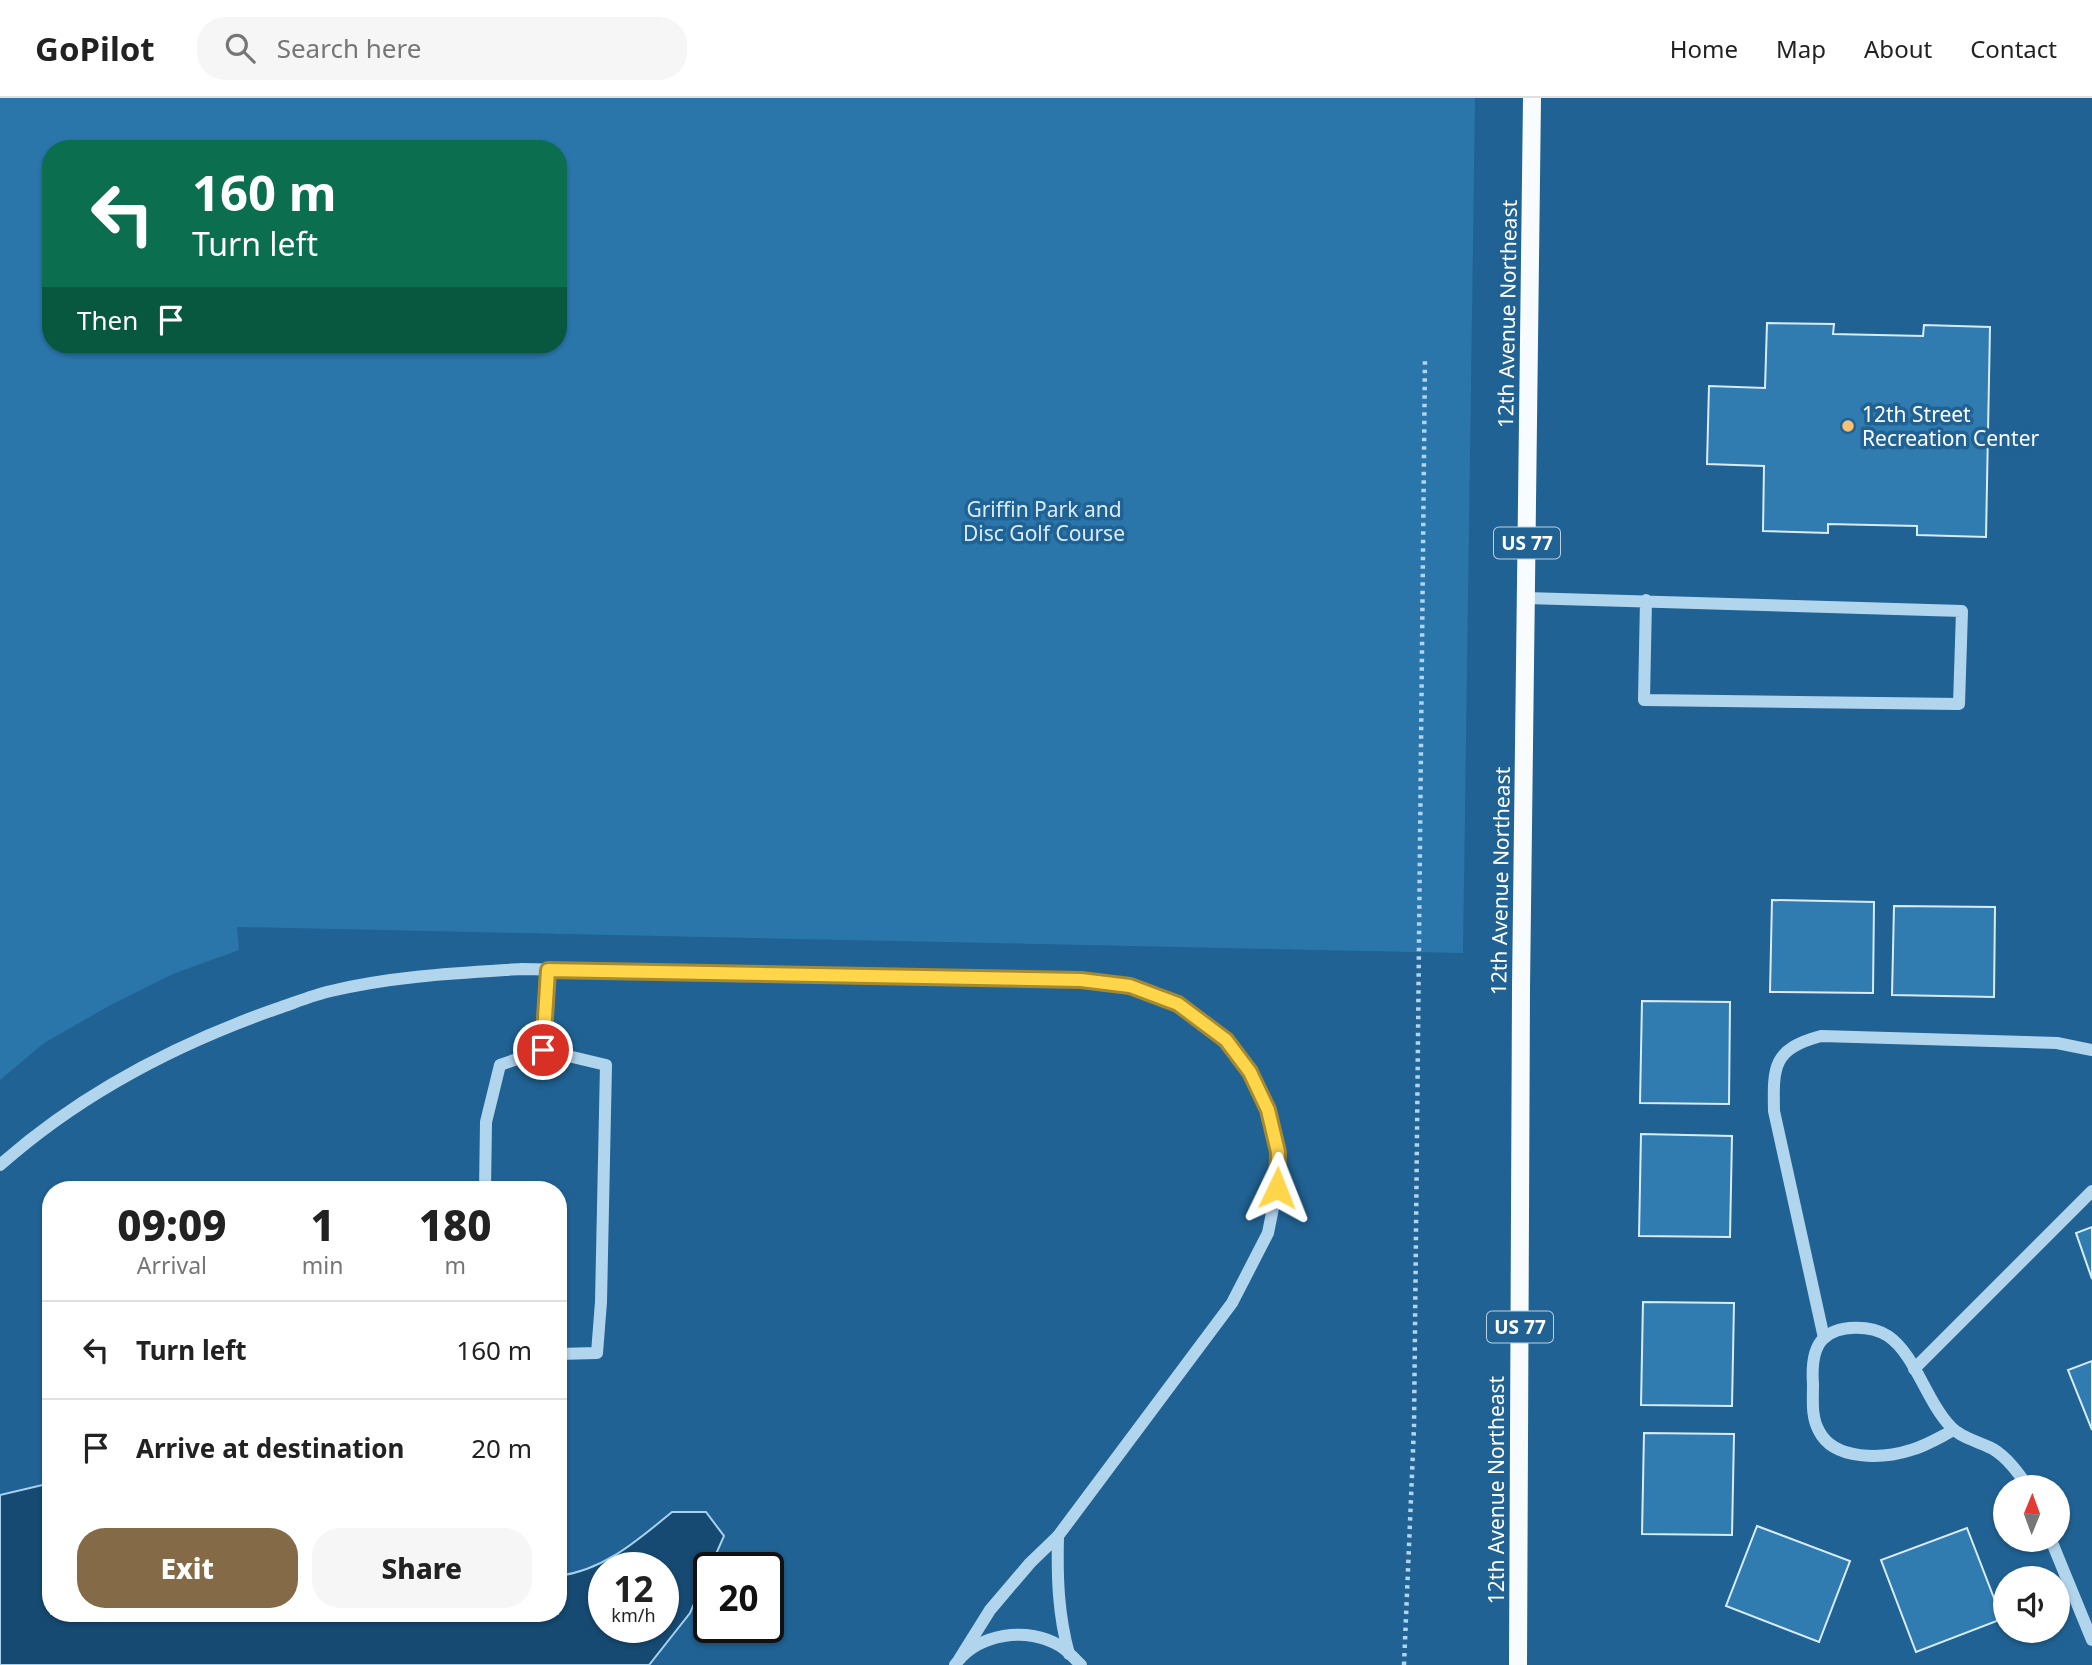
<!DOCTYPE html>
<style>
body{margin:0;font-family:"Noto Sans",sans-serif;background:#f6f6f6;color:#222;height:100vh;display:flex;flex-direction:column;font-size:26px;white-space:nowrap}
*{box-sizing:border-box;margin:0}
p{font-size:23px;color:#767676}
.icon{flex:none;width:38px;height:38px;fill:none;stroke:currentColor;stroke-width:2;stroke-linecap:round;stroke-linejoin:round}
.map{position:relative;flex:1;overflow:hidden}
.panel{position:absolute;left:42px;top:1083px;width:525px;height:441px;display:flex;flex-direction:column;background:#fff;border-radius:28px;box-shadow:0 2px 5px #0004}
.panel>*{flex:none}
.hud{position:absolute;left:42px;top:42px;width:525px;height:214px;border-radius:28px;box-shadow:0 2px 5px #0004;background:#0b6e4f;color:#fff;overflow:hidden}
.needle{width:46px;rotate:1deg}
.fabs{position:absolute;left:1993px;top:1377px;display:grid;gap:14px}
.fabs a{display:grid;place-items:center;width:77px;height:77px;border-radius:50%;background:#fff;box-shadow:0 2px 5px #0004;font-size:35px}
.speed{position:absolute;left:588px;top:1454px;display:flex;gap:14px;font-size:35px;font-weight:700;text-align:center}
.speed>*{display:grid;place-content:center;width:91px;height:91px;border-radius:50%;background:#fff;box-shadow:0 2px 5px #0004;line-height:1}
.speed small{font-size:18px;font-weight:400}
.speed .limit{border:4px solid #111;border-radius:10px;background:#fff;color:#111}
.pin{position:absolute;display:grid;place-items:center;width:60px;height:60px;color:#fff;margin:-30px;border:4px solid #fff;border-radius:50%;box-shadow:0 2px 7px #0007}
.me{position:absolute;width:77px;margin:-38px;rotate:2deg;stroke-linejoin:round;filter:drop-shadow(0 0 5px #0008)}
.turn{display:flex;align-items:center;gap:24px;height:147px;padding:0 35px;font-size:32px}
.turn .icon{width:91px;height:91px;stroke-width:2.5}
.turn b{display:block;font-size:49px;line-height:60px}
.then{display:flex;align-items:center;height:66px;padding:0 35px;background:#0003;gap:14px;font-size:26px}
.eta{display:flex;justify-content:space-evenly;align-items:center;height:119px;text-align:center}
.eta b{font-size:42px;font-weight:800;line-height:49px}
.button{display:flex;gap:14px;margin-top:auto;padding:14px 35px}
.button a{flex:1;height:80px;border-radius:28px;background:#846a46;color:#fff;font-size:28px;font-weight:800;line-height:80px;text-align:center}
.button a+a{background:#f6f6f6;color:#222}
ul{padding:0;list-style:none}
li{display:flex;align-items:center;gap:21px;height:98px;padding:0 35px;border-top:2px solid #e0e0e0}
li div{flex:1}
li b{display:block;font-size:26px}
li em{font-style:normal}
header{display:flex;align-items:center;gap:42px;box-sizing:border-box;height:98px;padding:0 35px;background:#fff;border-bottom:2px solid #e0e0e0}
header strong{font-size:33px}
nav{display:flex;gap:38px;margin-inline-start:auto;font-size:24px}
.search{width:490px;height:63px;background:#f6f6f6;display:flex;align-items:center;gap:18px;box-sizing:border-box;padding:0 24px;border-radius:28px;color:#767676;font-size:26px}
.map>svg:first-child{display:block}
.green{fill:#2a76ab;fill-rule:evenodd}
.water{fill:#164a72;stroke:#a6d2ef;stroke-width:2;fill-rule:evenodd}
.building{fill:#307bb0;stroke:#d8ecfa;stroke-width:2}
.lines{fill:none;stroke-linecap:round;stroke-linejoin:round}
.path{stroke:#b2d5ee;stroke-width:4.5;stroke-dasharray:3.5 5;stroke-linecap:butt}
.minor{stroke:#b2d5ee;stroke-width:12}
.major{stroke:#f9fcff;stroke-width:18}
.route-casing{stroke:#a68a30;stroke-width:18}
.route{stroke:#ffd54a;stroke-width:12}
.poi-dot{fill:#fbc173;stroke:#206293;stroke-width:2.5}
.labels{text-anchor:middle;dominant-baseline:central;stroke-width:7;stroke-linejoin:round;paint-order:stroke}
.shield{fill:#206293;stroke:#bcd0df;stroke-width:2}
.shield-label{font-size:19px;font-weight:bold;fill:#fff}
.street-label{font-size:21px;fill:#fff;stroke:#206293}
.poi-label{font-size:21px;fill:#fff;stroke:#206293;text-anchor:start}
.park-label{font-size:21px;fill:#d8ecfa;stroke:#206293}
</style>
<header>
<strong>GoPilot</strong>
<div class="search"><svg class="icon" aria-label="search" viewBox="0 0 24 24"><circle cx="10" cy="10" r="6"/><path d="M15 15l6 6"/></svg>Search here</div>
<nav><a>Home</a><a>Map</a><a>About</a><a>Contact</a></nav>
</header>
<div class="map">
<svg width="2092" height="1567" viewBox="0 0 2092 1567">
<rect width="100%" height="100%" fill="#206293"/>
<!-- green -->
<path class="green" d="M0,0H1475L1463,855L237,829L239,852L173,876L109,908L44,945L0,982ZM51,51H558V247H51Z"/>
<!-- water -->
<path class="water" d="M51,1385V1516H558V1478C603,1473 638,1442 672,1414H706L724,1438L690,1515L649,1567H0V1397ZM604,1470H663V1530H604Z"/>
<!-- building -->
<g class="building">
<path d="M1767,225L1834,226L1833,236L1923,238L1924,227L1990,229L1986,439L1917,437V428L1828,426V435L1763,433L1764,368L1707,366L1709,288L1765,290Z"/>
<path d="M1772,802L1874,804L1873,895L1770,894Z"/>
<path d="M1894,808L1995,809L1994,899L1892,897Z"/>
<path d="M1642,903L1730,904L1729,1006L1640,1005Z"/>
<path d="M1641,1036L1732,1038L1730,1139L1639,1138Z"/>
<path d="M2092,1129V1181L2076,1135Z"/>
<path d="M1643,1204L1734,1205L1732,1308L1641,1307Z"/>
<path d="M2092,1263V1332L2068,1272Z"/>
<path d="M1644,1335L1734,1336L1732,1437L1642,1436Z"/>
<path d="M1757,1428L1850,1463L1819,1544L1726,1508Z"/>
<path d="M1967,1430L2002,1521L1916,1554L1881,1462Z"/>
</g>
<g class="lines">
<!-- path -->
<path class="path" d="M1404,1567L1414,1329L1425,260"/>
<!-- minor -->
<g class="minor">
<path d="M1526,500L1962,513L1959,606L1644,602L1646,502"/>
<path d="M543,952L548,872"/>
<path d="M0,1067C79,997 176,946 276,911C294,905 313,897 331,893C393,878 458,875 521,871L1081,882L1131,888L1178,906L1226,942L1250,974L1268,1011L1278,1054L1277,1090L1268,1135L1232,1205L1058,1438"/>
<path d="M485,1092L486,1024L500,967L543,952L606,967L601,1204L597,1255L558,1256"/>
<path d="M1824,1240L1774,1013C1773,968 1773,951 1821,938L2057,945L2092,952"/>
<path d="M1914,1271L2092,1093"/>
<path d="M1954,1332C1940,1339 1926,1348 1911,1352C1883,1361 1834,1363 1819,1333C1811,1319 1813,1302 1813,1286C1812,1272 1812,1252 1823,1241C1838,1226 1871,1227 1888,1238C1915,1256 1926,1303 1951,1329C1961,1340 1980,1344 1993,1351C2008,1360 2019,1376 2029,1390"/>
<path d="M2051,1442L2092,1542"/>
<path d="M960,1560L990,1512L1030,1465L1058,1438C1057,1479 1058,1516 1069,1556"/>
<path d="M955,1567C977,1535 1028,1528 1060,1548C1068,1553 1075,1561 1081,1567"/>
</g>
<!-- major -->
<path class="major" d="M1518,1567L1521,890L1532,0"/>
</g>
<g class="lines">
<defs>
<path id="route" d="M543,952L548,872L1081,882L1130,888L1178,906L1226,942L1250,974L1268,1012L1278,1054L1277,1090"/>
</defs>
<!-- route casing -->
<use href="#route" class="route-casing"/>
<!-- route -->
<use href="#route" class="route"/>
</g>
<!-- markers -->
<circle class="poi-dot" cx="1848" cy="328" r="7"/>
<g class="labels">
<!-- shield labels -->
<g class="shield">
<rect x="1494" y="429.5" width="66" height="31" rx="5"/>
<rect x="1487" y="1213.5" width="66" height="31" rx="5"/>
</g>
<g class="shield-label">
<text x="1527" y="445">US 77</text>
<text x="1520" y="1229">US 77</text>
</g>
<!-- street labels -->
<g class="street-label">
<text transform="translate(1507 216) rotate(-89)">12th Avenue Northeast</text>
<text transform="translate(1500 783) rotate(-89)">12th Avenue Northeast</text>
<text transform="translate(1496 1392) rotate(-90)">12th Avenue Northeast</text>
</g>
<!-- poi labels -->
<g class="poi-label">
<text x="1862" y="316">12th Street<tspan x="1862" dy="24">Recreation Center</tspan></text>
</g>
<!-- park labels -->
<g class="park-label">
<text x="1044" y="411">Griffin Park and<tspan x="1044" dy="24">Disc Golf Course</tspan></text>
</g>
</g>
</svg>
<div class="fabs">
<a><svg class="needle" viewBox="-14 -14 28 28"><path d="M0-13l5 13h-10z" fill="#e53935"/><path d="M0 13l5-13h-10z" fill="#767676"/></svg></a>
<a><svg class="icon" aria-label="sound" viewBox="0 0 24 24"><path d="M4 9h4l5-4v14l-5-4H4zM17 9q2 3 0 6"/></svg></a>
</div>
<div class="speed"><div>12<small>km/h</small></div><div class="limit">20</div></div>
<div class="pin" style="left:543px;top:952px;background:#d93025"><svg class="icon" aria-label="arrive" viewBox="0 0 24 24"><path d="M6 21V4h12l-3 4 3 4H6"/></svg></div>
<svg class="me" style="left:1277px;top:1090px" viewBox="-20 -20 40 40"><path d="M0-17L14 15 0 8-14 15z" fill="#ffd54a" stroke="#fff" stroke-width="4"/></svg>
<div class="hud">
<div class="turn"><svg class="icon" aria-label="left" viewBox="0 0 24 24"><path d="M17 20v-9H6M10 6l-5 5 5 5"/></svg><div><b>160 m</b>Turn left</div></div>
<div class="then">Then<svg class="icon" aria-label="arrive" viewBox="0 0 24 24"><path d="M6 21V4h12l-3 4 3 4H6"/></svg></div>
</div>
<section class="panel">
<div class="eta">
<div><b>09:09</b><p>Arrival</p></div>
<div><b>1</b><p>min</p></div>
<div><b>180</b><p>m</p></div>
</div>
<ul>
<li><svg class="icon" aria-label="left" viewBox="0 0 24 24"><path d="M17 20v-9H6M10 6l-5 5 5 5"/></svg><div><b>Turn left</b></div><em>160 m</em></li>
<li><svg class="icon" aria-label="arrive" viewBox="0 0 24 24"><path d="M6 21V4h12l-3 4 3 4H6"/></svg><div><b>Arrive at destination</b></div><em>20 m</em></li>
</ul>
<div class="button"><a>Exit</a><a>Share</a></div>
</section>
</div>
